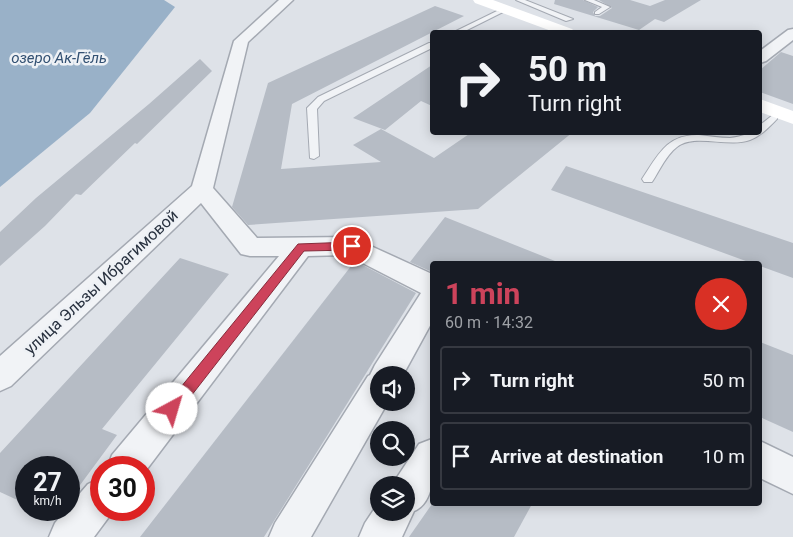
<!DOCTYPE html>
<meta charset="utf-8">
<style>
body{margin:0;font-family:Roboto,sans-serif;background:#242831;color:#f1f3f6;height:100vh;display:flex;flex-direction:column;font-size:19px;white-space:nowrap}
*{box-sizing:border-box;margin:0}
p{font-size:16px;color:#9ea1a6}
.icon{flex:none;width:28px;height:28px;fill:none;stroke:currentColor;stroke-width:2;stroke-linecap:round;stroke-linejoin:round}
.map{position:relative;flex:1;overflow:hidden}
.panel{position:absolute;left:430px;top:261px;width:332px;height:245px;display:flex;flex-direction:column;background:#171b24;border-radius:5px;box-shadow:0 2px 12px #0003}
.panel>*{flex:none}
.guide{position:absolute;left:430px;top:30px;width:332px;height:105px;border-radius:5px;box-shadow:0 2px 12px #0003;background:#171b24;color:#f1f3f6;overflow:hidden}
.fabs{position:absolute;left:370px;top:366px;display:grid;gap:10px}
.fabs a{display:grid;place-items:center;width:45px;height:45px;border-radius:50%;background:#171b24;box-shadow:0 2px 12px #0003;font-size:25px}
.speed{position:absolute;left:15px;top:456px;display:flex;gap:10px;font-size:25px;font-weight:700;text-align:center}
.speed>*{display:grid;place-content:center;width:65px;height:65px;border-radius:50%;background:#171b24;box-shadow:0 2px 12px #0003;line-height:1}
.speed small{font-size:12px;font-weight:400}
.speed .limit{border:8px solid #d22;background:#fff;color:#111}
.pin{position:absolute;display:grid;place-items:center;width:42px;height:42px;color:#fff;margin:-21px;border:2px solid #fff;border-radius:50%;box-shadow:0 1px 5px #0007}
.me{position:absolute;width:55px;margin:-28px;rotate:39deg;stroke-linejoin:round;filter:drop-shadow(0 0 4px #0008)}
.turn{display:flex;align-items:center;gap:18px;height:105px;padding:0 15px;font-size:22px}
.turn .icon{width:65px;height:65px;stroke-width:2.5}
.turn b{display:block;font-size:35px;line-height:42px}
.round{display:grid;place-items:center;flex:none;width:52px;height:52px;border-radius:26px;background:#242831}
.overview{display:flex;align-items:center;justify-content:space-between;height:85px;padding:0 15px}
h1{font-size:30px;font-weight:700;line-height:38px;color:#cd435b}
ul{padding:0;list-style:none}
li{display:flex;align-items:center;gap:15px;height:68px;margin:0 10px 8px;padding:0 5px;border:2px solid #363941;border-radius:5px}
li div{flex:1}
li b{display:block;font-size:19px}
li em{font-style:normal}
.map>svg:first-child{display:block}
.water{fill:#99b1c8}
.building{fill:#b6bcc5}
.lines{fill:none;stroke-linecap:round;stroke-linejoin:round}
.lane-casing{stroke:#a4a9b2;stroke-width:2}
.street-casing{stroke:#a4a9b2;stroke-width:3}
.lane{fill:#f1f3f6;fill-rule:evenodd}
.street{fill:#f1f3f6;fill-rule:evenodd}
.secondary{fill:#fff;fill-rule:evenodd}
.route{fill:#cd435b;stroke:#852c3b}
.labels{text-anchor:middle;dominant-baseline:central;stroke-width:5;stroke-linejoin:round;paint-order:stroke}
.far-water-label{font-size:15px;font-style:italic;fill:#325072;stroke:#eef1f5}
.street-label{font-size:16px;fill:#28313f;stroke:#eef1f5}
</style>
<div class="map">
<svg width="793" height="537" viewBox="0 0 793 537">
<rect width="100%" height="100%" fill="#dee2e8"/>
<!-- water -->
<path class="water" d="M0,0H164L175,7L90,113L0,187Z"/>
<!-- building -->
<g class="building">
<path d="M555,0H583L598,7L593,12L595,16H600L612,8L599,0H630L650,6L665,0H701L664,22L655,19L639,30L554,4Z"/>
<path d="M435,6L464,16L292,104L281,169L381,162L353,145L381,129L434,158L472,132H573L478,209L248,225L232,207L268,83Z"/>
<path d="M781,52L793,56V104L760,92V70Z"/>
<path d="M200,59L212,71L137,144L135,143L81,195L76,194L45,226L0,266V232L36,198L149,104Z"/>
<path d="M432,65V106L421,101L385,130L353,118Z"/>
<path d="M566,166L793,243V278L760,266V264H754L551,190Z"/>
<path d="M445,217L560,263V264H432L430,271L410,262Z"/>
<path d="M180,258L229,274L102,429L117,435L69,500V468H26V504L0,492V453Z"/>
<path d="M355,261L416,293L264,537H140Z"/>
<path d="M760,342L793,355V432L760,417Z"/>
<path d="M432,504H532L514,537H409Z"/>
</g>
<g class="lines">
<defs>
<g id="lane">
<path d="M516,0H525L573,19L566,21Z"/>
<path d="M585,0H594L610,7L599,14H595V12L602,7Z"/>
<path d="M497,11L503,12L463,32H454Z"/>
<path d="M429,43H432V48L324,101L317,109L319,156L314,159L310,158L307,108L318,97Z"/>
<path d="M774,114L777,115V119C769,127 761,136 750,140C728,148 694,133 677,147C666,155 660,170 652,182H644L642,179C658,155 667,134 699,135C710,136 720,138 730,138C741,137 749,132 760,132V125Z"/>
</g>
<g id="street">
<path d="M279,0H293L248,42L213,188L257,238L351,237L432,274V322L403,375H379V402H388L311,537H269L275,523L368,376L370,375L375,365L421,293L347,255L308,256L144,473V468H107L112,455L279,256H250L241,254L201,203L11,386L0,391V356L192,186L234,41Z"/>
<path d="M793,29V40L766,61L760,63V51L788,30Z"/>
<path d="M432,439C435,459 437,502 414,511L402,537H359L365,523L379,502V512H406V485H392L419,444Z"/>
<path d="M760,441L793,457V494L760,478Z"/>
<path d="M101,478V510H114L94,537H49L55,523L66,510H69V506L88,484Z"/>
</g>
</defs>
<!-- lane casing -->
<use href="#lane" class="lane-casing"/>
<!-- street casing -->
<use href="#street" class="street-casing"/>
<!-- lane -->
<use href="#lane" class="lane"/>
<!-- street -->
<use href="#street" class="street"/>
<!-- secondary -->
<g class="secondary">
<path d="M473,0H493L572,29L575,32H554L475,3Z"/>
<path d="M760,99L793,111V124L760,112Z"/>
</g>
</g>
<!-- route -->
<path class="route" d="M352,242L357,246L352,250L304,251L177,414L172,416L167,414L165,409L167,404L298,244Z"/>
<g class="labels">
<!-- far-water labels -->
<g class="far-water-label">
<text x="59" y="58">озеро Ак-Гёль</text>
</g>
<!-- street labels -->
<g class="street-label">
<text transform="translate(101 282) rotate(-43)">улица Эльзы Ибрагимовой</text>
</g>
</g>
</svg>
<div class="fabs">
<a><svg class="icon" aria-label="sound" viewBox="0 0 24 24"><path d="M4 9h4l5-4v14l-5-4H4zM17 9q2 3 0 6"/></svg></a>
<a><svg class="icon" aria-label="search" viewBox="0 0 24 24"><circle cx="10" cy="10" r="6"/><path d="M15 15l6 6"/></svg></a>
<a><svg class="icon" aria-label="layers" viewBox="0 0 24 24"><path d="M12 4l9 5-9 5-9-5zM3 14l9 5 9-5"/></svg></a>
</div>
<div class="speed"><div>27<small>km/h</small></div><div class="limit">30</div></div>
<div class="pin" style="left:352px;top:246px;background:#d93025"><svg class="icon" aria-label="arrive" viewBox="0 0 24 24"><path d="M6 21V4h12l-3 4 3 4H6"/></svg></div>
<svg class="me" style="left:172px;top:409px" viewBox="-20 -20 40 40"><circle r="19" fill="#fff"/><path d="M0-13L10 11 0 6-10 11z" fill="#cd435b"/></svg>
<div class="guide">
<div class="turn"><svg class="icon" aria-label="right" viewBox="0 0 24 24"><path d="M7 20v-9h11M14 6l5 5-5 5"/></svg><div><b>50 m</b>Turn right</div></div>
</div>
<section class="panel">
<div class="overview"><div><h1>1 min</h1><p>60 m · 14:32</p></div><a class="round" style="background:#d93025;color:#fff"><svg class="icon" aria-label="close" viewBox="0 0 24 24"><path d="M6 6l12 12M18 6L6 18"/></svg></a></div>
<ul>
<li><svg class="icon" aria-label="right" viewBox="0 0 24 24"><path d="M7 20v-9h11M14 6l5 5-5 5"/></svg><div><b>Turn right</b></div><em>50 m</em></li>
<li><svg class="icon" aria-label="arrive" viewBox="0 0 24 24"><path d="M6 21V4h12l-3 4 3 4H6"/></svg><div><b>Arrive at destination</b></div><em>10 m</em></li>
</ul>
</section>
</div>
